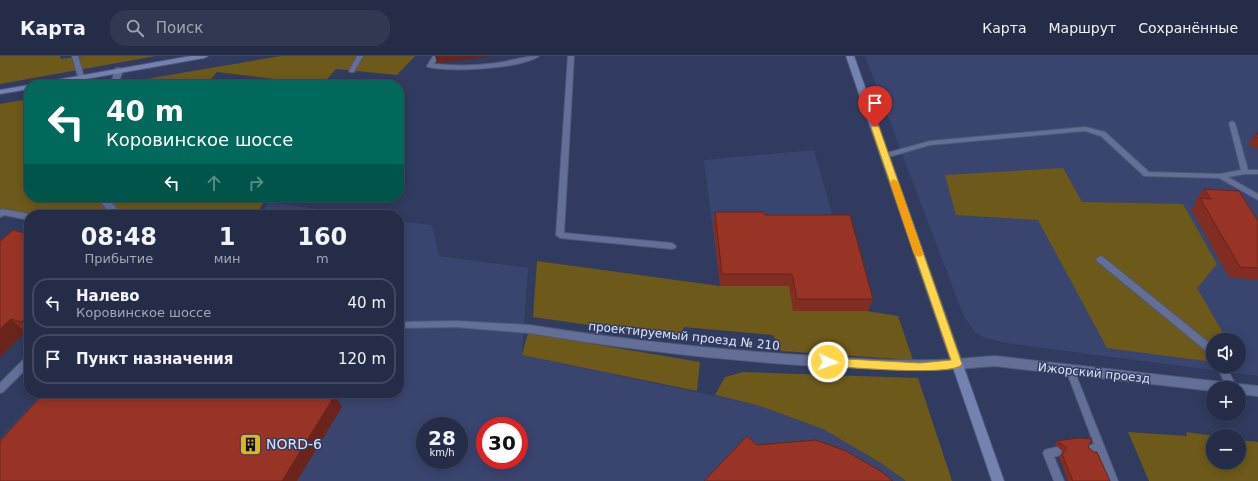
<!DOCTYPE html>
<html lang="ru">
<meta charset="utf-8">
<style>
body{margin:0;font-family:"DejaVu Sans",sans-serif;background:#303852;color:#f1f3f6;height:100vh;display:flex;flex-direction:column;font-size:15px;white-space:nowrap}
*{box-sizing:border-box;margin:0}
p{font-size:13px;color:#a3a7b4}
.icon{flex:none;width:22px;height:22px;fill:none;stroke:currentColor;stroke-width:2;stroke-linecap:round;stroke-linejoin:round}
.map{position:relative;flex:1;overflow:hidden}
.side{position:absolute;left:24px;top:154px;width:380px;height:188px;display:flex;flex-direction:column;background:#242c47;border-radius:16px;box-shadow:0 2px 10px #0003,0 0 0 1px #414860}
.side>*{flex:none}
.hud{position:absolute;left:24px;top:24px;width:380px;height:122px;border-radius:16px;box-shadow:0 2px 10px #0003,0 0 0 1px #414860;background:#00695c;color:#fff;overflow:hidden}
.buttons{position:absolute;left:1206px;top:277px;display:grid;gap:8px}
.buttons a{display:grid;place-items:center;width:40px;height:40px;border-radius:50%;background:#242c47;box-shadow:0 2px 10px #0003,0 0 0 1px #414860;font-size:20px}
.speed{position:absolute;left:416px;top:361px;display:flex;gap:8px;font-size:20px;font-weight:700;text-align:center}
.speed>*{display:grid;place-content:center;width:52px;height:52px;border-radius:50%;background:#242c47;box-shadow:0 2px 10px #0003,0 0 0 1px #414860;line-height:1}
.speed small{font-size:10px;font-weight:400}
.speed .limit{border:6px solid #d22;background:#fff;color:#111}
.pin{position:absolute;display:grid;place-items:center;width:34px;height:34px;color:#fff;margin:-41px -17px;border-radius:50% 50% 50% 0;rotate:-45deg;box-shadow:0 0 4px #0007}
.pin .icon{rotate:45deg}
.me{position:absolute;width:44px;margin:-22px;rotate:93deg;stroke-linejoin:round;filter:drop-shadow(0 0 3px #0008)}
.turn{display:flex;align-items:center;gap:14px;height:84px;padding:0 16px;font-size:18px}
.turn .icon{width:52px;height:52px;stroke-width:2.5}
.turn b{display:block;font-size:28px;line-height:34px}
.lanes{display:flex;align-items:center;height:38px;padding:0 16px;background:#0003;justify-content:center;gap:20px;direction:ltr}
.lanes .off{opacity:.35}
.eta{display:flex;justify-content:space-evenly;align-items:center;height:68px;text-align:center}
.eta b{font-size:24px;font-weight:700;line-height:28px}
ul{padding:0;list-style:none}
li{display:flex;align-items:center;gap:12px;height:50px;margin:0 8px 6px;padding:0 8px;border:2px solid #414860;border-radius:16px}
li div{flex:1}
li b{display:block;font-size:15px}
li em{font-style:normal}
header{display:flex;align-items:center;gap:24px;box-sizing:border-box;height:56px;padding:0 20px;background:#242c47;border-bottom:1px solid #414860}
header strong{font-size:19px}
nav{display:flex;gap:22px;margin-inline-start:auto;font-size:14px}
.search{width:280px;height:36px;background:#303852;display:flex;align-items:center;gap:10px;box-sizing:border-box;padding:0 14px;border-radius:16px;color:#a3a7b4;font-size:15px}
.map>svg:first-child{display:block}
.built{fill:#39456f;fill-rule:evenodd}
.green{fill:#6d5919}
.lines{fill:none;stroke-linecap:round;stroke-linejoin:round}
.service-casing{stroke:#505877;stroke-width:2}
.minor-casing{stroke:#505877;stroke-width:2}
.tertiary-casing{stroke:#505877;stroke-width:2}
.secondary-casing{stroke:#505877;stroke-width:2}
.service{fill:#636f97;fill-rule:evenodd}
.minor{fill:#636f97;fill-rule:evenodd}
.tertiary{fill:#636f97;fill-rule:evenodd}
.secondary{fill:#7482b2;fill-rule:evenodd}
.wall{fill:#822d21}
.shaded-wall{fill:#6a241b}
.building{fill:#973426;stroke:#6a241b}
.route{fill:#ffd54a;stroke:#a68a30}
.slow{fill:#f59e0b}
.labels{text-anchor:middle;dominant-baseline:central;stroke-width:3;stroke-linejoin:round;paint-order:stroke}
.street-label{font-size:12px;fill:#dde4fb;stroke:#303b5f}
.near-poi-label{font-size:14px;fill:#dde4fb;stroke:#303b5f;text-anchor:start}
</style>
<header>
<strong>Карта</strong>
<div class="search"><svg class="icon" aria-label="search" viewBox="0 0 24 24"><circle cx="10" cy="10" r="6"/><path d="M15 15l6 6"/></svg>Поиск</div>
<nav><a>Карта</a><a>Маршрут</a><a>Сохранённые</a></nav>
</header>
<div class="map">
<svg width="1258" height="425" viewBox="0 0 1258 425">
<rect width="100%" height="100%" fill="#303b5f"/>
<!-- built -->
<g class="built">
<path d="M865,0H1258V320L1005,287L983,281L975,276L964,261ZM1213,284H1239V310H1213Z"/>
<path d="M814,94L836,171H845L868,255H793L720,230L704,104Z"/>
<path d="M268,146L358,159H262Z"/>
<path d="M399,165L432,169L439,200L528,212L522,299L757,349L823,373L881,407L906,425H0V383L42,337H399ZM425,370H459V404H425ZM485,370H519V404H485Z"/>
</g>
<!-- green -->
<g class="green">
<path d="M0,0H60L61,3L84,0H156L0,28Z"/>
<path d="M281,0H415L397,19L336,13L322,29L217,16L206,29H111Z"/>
<path d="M29,43V141L266,142L256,159L0,158V48Z"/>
<path d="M1063,112L1082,146L1183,148L1217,208L1197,232L1227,284H1213V306L1107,292L1038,164L956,159L945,119Z"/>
<path d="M537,205L720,230H789L794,255H867L898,260L913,304L781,295L773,279L684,271L679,282L533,261Z"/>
<path d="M528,277L700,306L697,335L522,299Z"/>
<path d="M743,316L918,322L952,425H906L881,407L823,373L757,349L715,339L725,321Z"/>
<path d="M1128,376L1187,380L1186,376L1215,380H1213V406H1239V384L1258,386V425H1149Z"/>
</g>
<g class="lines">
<defs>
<g id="service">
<path d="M72,0H78L84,21L83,22L81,23L78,21Z"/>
<path d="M357,0H363L354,16H350L349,15Z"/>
<path d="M433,0H439L434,8C455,10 476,10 496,7C511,5 524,0 539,0C521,13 451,16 428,11L427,10Z"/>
<path d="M568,0H574L564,177L672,187L676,190L675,192L672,193L560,182L556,179Z"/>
<path d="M1232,65L1235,67L1248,114H1258V118H1245L1228,121L1258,138V144L1219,122L1144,120L1101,80L1085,75L930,89L885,102L882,100L883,98L930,85L1085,71L1105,76L1149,116L1220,118L1241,114L1229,67Z"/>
<path d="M2,153L29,158L31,159H29V164L4,159L0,161V154Z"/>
<path d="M1100,200L1103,201L1213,290V299L1210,298L1097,205L1096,203Z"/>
<path d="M456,265L529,269L532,271L533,273L532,275L529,277L456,271L399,272V266Z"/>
<path d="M29,300V310L3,336L0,337V327L26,301Z"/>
<path d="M1070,310L1073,311L1074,314L1118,425H1108L1097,396L1091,398L1088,396L1086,393L1088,390L1094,388L1066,314L1067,311Z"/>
<path d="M1217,310H1226L1237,332H1227Z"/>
<path d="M1057,391L1060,393L1062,396L1060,399L1054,401L1064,425H1054L1043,397L1045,394Z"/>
</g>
<g id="minor">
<path d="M116,12H119L123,14L118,29H110Z"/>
<path d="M96,141H106L123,159H112Z"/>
<path d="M529,269C624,284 719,294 815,300C862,303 909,306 957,303L961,305L963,308L961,311L957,313C909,316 862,312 815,310C719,304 624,293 529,277L525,276L524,273L525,270Z"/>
</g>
<path id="tertiary" d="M995,300L1231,327L1235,329L1239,328L1258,330V340L1239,338V332H1213V335L995,310L957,313L953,311L951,308L953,305L957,303Z"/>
<g id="secondary">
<path d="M191,0H208L204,2L52,29H35L39,27Z"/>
<path d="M846,0H854L1004,425H992Z"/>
<path d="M29,29V33L0,38V34L29,29H30Z"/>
</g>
</defs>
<!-- service casing -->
<use href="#service" class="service-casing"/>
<!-- minor casing -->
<use href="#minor" class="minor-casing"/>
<!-- tertiary casing -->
<use href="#tertiary" class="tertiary-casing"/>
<!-- secondary casing -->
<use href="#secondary" class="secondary-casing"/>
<!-- service -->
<use href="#service" class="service"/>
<!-- minor -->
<use href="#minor" class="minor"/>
<!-- tertiary -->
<use href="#tertiary" class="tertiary"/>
<!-- secondary -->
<use href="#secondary" class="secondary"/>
</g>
<!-- wall -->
<g class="wall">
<path d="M1258,74V93L1248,89Z"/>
<path d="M1204,133L1258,165V222L1257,224L1229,221L1191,153L1197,146L1195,144Z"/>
<path d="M715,156L765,159L873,243L868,255H793L789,230H720L713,168Z"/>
<path d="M29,178V277L25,276L0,301V185Z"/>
<path d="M1057,385L1088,391L1110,425H1068L1059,401L1063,395L1054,388Z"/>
</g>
<!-- shaded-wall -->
<g class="shaded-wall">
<path d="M435,0H493L437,7Z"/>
<path d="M29,258V273L21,266Z"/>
<path d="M11,263L25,276L0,301V273Z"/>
<path d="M335,339L342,351L297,425H282Z"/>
</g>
<!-- building -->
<g class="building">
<path d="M1258,76V82L1255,81Z"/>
<path d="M1204,133L1239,135L1258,165V212L1240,211L1200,142L1211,143Z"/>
<path d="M715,156H764L765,159H850L873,243H797L792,218H722Z"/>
<path d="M13,174L29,178V258L21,266L11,263L0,273V185Z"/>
<path d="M44,337H327L335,339L282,425H0V385Z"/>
<path d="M747,380L757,389L816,384L846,395L882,416L893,425H704Z"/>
<path d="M1078,382L1092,383L1088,391L1094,396H1097L1110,425H1073L1062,398L1067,392L1057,385Z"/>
</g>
<!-- route -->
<path class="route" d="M875,69L879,71L962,308C956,321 846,311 828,310L823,306L828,302L920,307L951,304L871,71Z"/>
<!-- slow -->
<path class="slow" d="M894,123L898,126L923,198L922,200L919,201L914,198L890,126Z"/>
<!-- icons -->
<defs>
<symbol id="building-square" viewBox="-11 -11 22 22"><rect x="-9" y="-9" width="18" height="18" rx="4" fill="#dab333" stroke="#303b5f"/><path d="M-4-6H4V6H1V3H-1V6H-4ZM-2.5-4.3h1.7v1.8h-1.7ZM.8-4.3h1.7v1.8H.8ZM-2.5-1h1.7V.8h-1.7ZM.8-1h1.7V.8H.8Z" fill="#111"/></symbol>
</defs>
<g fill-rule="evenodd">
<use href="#building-square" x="238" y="376" width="25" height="25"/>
</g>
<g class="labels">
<!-- street labels -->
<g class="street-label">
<text transform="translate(684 280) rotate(6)">проектируемый проезд № 210</text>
<text transform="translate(1094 317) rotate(6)">Ижорский проезд</text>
</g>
<!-- near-poi labels -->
<g class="near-poi-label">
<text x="266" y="388">NORD-6</text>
</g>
</g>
</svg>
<div class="buttons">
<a><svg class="icon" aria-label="sound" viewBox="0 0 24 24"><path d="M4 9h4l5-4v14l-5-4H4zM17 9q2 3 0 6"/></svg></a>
<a>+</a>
<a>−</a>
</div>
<div class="speed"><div>28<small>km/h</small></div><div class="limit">30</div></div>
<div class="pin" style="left:875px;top:71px;background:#d93025"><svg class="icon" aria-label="arrive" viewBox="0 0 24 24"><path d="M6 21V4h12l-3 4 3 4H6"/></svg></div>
<svg class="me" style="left:828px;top:306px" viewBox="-20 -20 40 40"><circle r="17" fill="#ffd54a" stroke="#fff" stroke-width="3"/><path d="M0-11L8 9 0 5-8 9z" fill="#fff"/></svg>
<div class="hud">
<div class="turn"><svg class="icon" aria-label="left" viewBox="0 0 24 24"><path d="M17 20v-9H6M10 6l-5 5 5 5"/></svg><div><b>40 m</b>Коровинское шоссе</div></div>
<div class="lanes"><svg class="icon" aria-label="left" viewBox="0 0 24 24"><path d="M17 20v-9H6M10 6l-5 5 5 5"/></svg><svg class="icon off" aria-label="ahead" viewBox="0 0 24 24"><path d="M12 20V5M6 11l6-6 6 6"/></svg><svg class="icon off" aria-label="right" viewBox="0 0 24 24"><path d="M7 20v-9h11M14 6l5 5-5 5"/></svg></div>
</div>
<section class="side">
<div class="eta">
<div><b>08:48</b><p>Прибытие</p></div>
<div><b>1</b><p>мин</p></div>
<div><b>160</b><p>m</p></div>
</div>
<ul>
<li><svg class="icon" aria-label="left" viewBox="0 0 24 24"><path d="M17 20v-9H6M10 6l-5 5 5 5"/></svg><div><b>Налево</b><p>Коровинское шоссе</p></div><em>40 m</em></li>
<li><svg class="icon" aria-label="arrive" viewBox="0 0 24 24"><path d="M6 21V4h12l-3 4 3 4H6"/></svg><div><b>Пункт назначения</b></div><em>120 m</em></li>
</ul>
</section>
</div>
